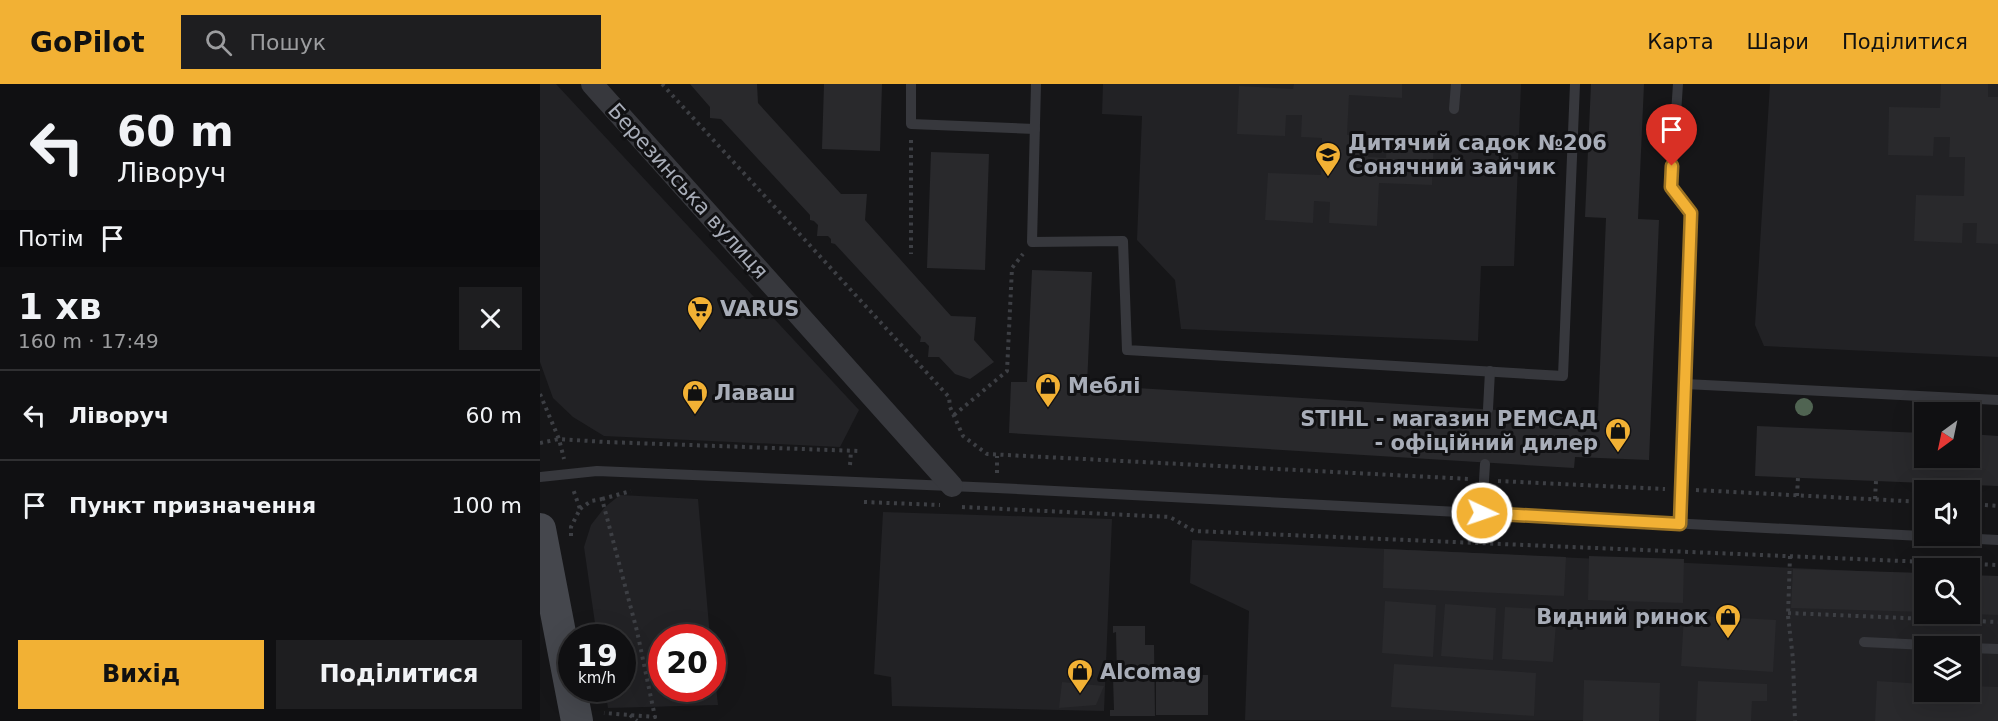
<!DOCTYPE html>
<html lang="uk">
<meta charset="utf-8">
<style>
body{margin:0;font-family:"DejaVu Sans",sans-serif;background:#1e1e20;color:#f1f3f6;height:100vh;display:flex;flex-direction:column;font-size:22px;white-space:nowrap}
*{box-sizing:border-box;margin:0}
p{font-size:20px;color:#9c9d9f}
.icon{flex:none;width:33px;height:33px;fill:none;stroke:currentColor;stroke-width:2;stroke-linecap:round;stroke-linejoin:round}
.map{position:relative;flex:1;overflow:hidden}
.details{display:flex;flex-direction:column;background:#101012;width:540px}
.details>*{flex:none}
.guide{background:#101012;color:#f1f3f6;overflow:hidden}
.needle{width:39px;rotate:213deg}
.controls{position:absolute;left:1374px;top:318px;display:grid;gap:12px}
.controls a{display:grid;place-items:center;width:66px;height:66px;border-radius:0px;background:#101012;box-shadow:0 6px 24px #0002,0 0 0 2px #303032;font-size:30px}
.speed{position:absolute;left:18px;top:540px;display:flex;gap:12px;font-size:30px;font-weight:700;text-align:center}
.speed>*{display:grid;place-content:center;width:78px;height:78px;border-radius:50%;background:#101012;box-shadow:0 6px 24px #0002,0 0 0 2px #303032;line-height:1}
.speed small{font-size:15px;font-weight:400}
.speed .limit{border:9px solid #d22;background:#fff;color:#111}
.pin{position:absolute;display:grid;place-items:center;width:51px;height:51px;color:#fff;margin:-62px -26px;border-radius:50% 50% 50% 0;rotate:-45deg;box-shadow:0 0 6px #0007}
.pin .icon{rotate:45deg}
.me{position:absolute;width:66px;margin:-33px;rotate:93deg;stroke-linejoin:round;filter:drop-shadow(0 0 4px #0008)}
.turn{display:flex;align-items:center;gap:21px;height:126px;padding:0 18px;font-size:27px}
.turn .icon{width:78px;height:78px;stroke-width:2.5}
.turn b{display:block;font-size:42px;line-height:51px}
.then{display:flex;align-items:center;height:57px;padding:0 18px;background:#0003;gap:12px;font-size:22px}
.round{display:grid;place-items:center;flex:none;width:63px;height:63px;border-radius:0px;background:#1e1e20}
.head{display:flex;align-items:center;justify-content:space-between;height:102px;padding:0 18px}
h1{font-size:36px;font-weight:800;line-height:45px}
.primary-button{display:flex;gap:12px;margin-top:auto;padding:12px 18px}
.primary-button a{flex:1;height:69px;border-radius:0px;background:#f2b134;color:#111;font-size:24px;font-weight:800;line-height:69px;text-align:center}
.primary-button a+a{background:#1e1e20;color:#f1f3f6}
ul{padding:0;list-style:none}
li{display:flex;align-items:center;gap:18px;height:90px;padding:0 18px;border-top:2px solid #303032}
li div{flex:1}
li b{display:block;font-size:22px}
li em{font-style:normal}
header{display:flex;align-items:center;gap:36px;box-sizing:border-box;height:84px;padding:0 30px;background:#f2b134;color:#111}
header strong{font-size:28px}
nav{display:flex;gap:33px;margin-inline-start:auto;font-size:21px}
.search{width:420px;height:54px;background:#1e1e20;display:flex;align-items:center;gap:15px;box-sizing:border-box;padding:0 21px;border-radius:0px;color:#9c9d9f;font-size:22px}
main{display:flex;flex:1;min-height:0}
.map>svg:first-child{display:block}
.built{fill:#222225;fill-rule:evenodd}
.building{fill:#29292c}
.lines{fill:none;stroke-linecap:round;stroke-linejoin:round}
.path{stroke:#3d3f44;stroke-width:4;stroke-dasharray:3 4.5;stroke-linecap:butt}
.service{stroke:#37383d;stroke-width:10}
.minor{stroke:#37383d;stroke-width:22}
.secondary{stroke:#45474d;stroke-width:32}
.tree{fill:#506452}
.route-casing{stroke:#9d7322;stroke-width:15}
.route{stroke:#f2b134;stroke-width:10}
.labels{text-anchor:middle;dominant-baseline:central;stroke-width:6;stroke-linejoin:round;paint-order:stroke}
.poi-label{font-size:21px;font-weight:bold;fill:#a8adb8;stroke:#111113;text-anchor:start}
.street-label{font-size:21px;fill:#a8adb8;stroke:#111113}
</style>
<header>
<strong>GoPilot</strong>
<div class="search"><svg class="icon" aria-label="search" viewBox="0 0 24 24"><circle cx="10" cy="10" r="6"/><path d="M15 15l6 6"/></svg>Пошук</div>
<nav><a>Карта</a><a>Шари</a><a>Поділитися</a></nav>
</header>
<main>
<section class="details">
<div class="guide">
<div class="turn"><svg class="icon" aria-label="left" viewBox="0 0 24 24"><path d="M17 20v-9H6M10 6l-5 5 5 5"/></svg><div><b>60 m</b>Ліворуч</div></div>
<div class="then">Потім<svg class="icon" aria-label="arrive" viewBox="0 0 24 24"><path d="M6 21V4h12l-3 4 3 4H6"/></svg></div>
</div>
<div class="head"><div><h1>1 хв</h1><p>160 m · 17:49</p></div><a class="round"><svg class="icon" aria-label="close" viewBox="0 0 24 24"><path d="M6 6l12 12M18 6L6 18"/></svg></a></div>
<ul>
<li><svg class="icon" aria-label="left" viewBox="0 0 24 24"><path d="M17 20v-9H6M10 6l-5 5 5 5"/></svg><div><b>Ліворуч</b></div><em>60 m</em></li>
<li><svg class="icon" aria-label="arrive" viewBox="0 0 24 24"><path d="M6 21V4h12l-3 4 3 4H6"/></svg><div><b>Пункт призначення</b></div><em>100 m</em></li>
</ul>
<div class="primary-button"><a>Вихід</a><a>Поділитися</a></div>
</section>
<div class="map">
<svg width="1458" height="637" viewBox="0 0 1458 637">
<rect width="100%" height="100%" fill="#161618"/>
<!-- built -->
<g class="built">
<path d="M0,0H16L319,326L300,363L64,352L33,333L13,314L0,278Z"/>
<path d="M563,0H981L974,182H941L938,257L641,245L635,196L597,156L602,32L562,30Z"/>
<path d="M1230,0H1458V273L1224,262L1215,241Z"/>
<path d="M80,411L158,415L170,553L122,554V604H172L173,576L178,621L68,624L65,605L82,604V554L57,553L44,463L51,441L65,423Z"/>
<path d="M343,428L572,435L564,627L352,622L351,593L334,590Z"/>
<path d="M652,456L1384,490V530H1430V492L1458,493V637L705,636L709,527L650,499ZM1384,562H1430V608H1384Z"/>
</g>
<!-- building -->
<g class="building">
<path d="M150,0H217L218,19L301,110H327L325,136L411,232L436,233L434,256L454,278L430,295L415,290L399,273H388L389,262L385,258H380L381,253L295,160L291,159V155L288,152H277L278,141L274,137L270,136V131L181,35L170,34V23Z"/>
<path d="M284,0H342L340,67L282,65Z"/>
<path d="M754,0H862V14L809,11L807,51L829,52L828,73L846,74L847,53L894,55L892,101L839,99L837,142L789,139L790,118L774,117L773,139L725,136L728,89L781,91L782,54L761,53L762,31H746L745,52L697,50L699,2L753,5Z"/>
<path d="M1051,0H1104L1098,135L1119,136L1109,376L1035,373L1034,384L469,349L471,298H487L492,186L552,188L547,301L1058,332L1066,134L1045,133Z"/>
<path d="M1401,0H1448V13H1458V160L1436,159L1437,139H1423L1422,159L1374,157L1376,111L1424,112L1425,73H1409L1410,53H1394L1393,72L1348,71L1349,23L1400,24Z"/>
<path d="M391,68L449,70L445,186L387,184Z"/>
<path d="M1217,342L1384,349V374H1430V350L1458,352V402L1215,392Z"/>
<path d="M844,465L1026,473L1024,512L843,504Z"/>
<path d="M1049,472L1144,475L1143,519L1048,516Z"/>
<path d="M1253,485L1384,489V528L1251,524Z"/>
<path d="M1430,491L1458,492V531L1430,530Z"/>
<path d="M845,517L896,521L893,573L842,569Z"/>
<path d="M905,520L956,524L953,576L901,572Z"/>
<path d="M965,523L1017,526L1013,578L962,575Z"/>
<path d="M1144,531L1236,536L1233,588L1141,582Z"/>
<path d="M573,542H605V561H614L615,632H570V626H574L573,593L577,592L576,548L573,549Z"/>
<path d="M854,580L996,589L994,632L851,623Z"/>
<rect x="616" y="591" width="52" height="40"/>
<path d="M1044,596L1120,599L1119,637H1043Z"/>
<path d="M1158,597L1227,600V617H1212L1211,637H1156Z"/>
<path d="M1337,597L1384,600V608H1430V602L1458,603V637H1335Z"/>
<path d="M522,598L564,602L556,621L519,624Z"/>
</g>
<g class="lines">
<!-- path -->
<g class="path">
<path d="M122,0L409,313L410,323L423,352L447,370L930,395"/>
<path d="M371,56V170"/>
<path d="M0,310L19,355L24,375"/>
<path d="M414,331L467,287L472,184L483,170"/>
<path d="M0,359L19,355L65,358L318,367"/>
<path d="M310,381L311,367"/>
<path d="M457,389V372"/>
<path d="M958,397L1125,405"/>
<path d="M1156,406L1384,418"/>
<path d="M1416,406V401"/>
<path d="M1257,412L1258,393"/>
<path d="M62,415L91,407"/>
<path d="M1335,415L1336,397"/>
<path d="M324,418L400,421"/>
<path d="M1430,420L1458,422"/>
<path d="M422,423L630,433L654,447L1458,481"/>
<path d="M40,425L51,417L62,415L97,547L115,633L64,629"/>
<path d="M31,452V443L40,425L33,405"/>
<path d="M1250,472L1248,532L1253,575L1255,637"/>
<path d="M1248,529L1458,538"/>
<path d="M90,631L97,637"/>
</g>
<!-- service -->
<g class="service">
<path d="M371,0V40L495,45"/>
<path d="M496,0L492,158L583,157L587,266L1023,292L1035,0"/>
<path d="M1138,0L1131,103L1151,129L1140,439"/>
<path d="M914,25L916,0"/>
<path d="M1145,300L1458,316"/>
<path d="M948,325L950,287"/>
<path d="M0,393L57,387L457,404L1458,456"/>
<path d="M942,429L945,380"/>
<path d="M1324,558L1407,562"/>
<path d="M1430,564L1458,565"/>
</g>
<!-- minor -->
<path class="minor" d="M52,0L412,402"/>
<!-- secondary -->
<path class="secondary" d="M0,445L37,637"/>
</g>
<!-- trees -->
<circle class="tree" cx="1264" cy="323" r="9"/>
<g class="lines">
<defs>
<path id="route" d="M942,429L1140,440L1151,129L1131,103L1132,82"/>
</defs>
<!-- route casing -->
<use href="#route" class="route-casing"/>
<!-- route -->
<use href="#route" class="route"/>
</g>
<!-- icons -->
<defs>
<symbol id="school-pin" viewBox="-11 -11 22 30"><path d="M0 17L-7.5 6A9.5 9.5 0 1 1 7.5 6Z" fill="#f2b134" stroke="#111113"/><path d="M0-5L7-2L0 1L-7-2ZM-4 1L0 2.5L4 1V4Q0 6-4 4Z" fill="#111"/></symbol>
<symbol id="supermarket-pin" viewBox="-11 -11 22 30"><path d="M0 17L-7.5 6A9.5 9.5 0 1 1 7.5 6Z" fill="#f2b134" stroke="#111113"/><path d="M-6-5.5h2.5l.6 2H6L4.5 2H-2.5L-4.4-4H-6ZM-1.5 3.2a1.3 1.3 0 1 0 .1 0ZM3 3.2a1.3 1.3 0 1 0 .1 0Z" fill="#111"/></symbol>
<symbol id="shop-pin" viewBox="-11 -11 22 30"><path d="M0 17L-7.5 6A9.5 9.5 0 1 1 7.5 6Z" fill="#f2b134" stroke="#111113"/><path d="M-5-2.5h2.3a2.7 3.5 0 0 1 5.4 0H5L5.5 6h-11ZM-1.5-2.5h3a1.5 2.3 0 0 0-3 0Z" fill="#111"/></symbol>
</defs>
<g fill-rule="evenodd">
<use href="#school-pin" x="773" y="56" width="30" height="40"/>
<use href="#supermarket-pin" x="145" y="210" width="30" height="40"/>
<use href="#shop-pin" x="493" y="287" width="30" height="40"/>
<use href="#shop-pin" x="140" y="294" width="30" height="40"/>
<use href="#shop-pin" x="1063" y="332" width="30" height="40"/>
<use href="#shop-pin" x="1173" y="518" width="30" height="40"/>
<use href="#shop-pin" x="525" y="573" width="30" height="40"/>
</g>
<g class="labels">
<!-- poi labels -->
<g class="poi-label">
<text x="808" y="59">Дитячий садок №206<tspan x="808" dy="24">Сонячний зайчик</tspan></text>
<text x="180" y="225">VARUS</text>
<text x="528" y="302">Меблі</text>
<text x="174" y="309">Лаваш</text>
<text x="1058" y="335" text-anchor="end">STIHL - магазин РЕМСАД<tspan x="1058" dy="24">- офіційний дилер</tspan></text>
<text x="1168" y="533" text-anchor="end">Видний ринок</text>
<text x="560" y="588">Alcomag</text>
</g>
<!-- street labels -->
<g class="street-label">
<text transform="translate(148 107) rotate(48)">Березинська вулиця</text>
</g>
</g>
</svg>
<div class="controls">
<a><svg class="needle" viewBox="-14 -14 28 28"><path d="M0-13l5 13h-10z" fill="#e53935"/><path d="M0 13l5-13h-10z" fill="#9c9d9f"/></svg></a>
<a><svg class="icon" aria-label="sound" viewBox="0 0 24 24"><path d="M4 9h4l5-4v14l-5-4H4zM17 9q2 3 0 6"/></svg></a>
<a><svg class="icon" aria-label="search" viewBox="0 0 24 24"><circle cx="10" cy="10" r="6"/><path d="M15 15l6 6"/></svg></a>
<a><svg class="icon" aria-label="layers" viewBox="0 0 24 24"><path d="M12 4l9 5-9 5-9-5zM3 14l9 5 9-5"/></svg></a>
</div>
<div class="speed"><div>19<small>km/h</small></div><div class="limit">20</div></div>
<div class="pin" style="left:1132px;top:82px;background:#d93025"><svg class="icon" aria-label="arrive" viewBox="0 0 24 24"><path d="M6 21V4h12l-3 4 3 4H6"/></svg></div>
<svg class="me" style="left:942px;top:429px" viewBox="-20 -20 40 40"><circle r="17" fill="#f2b134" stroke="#fff" stroke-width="3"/><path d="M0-11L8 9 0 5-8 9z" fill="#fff"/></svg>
</div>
</main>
